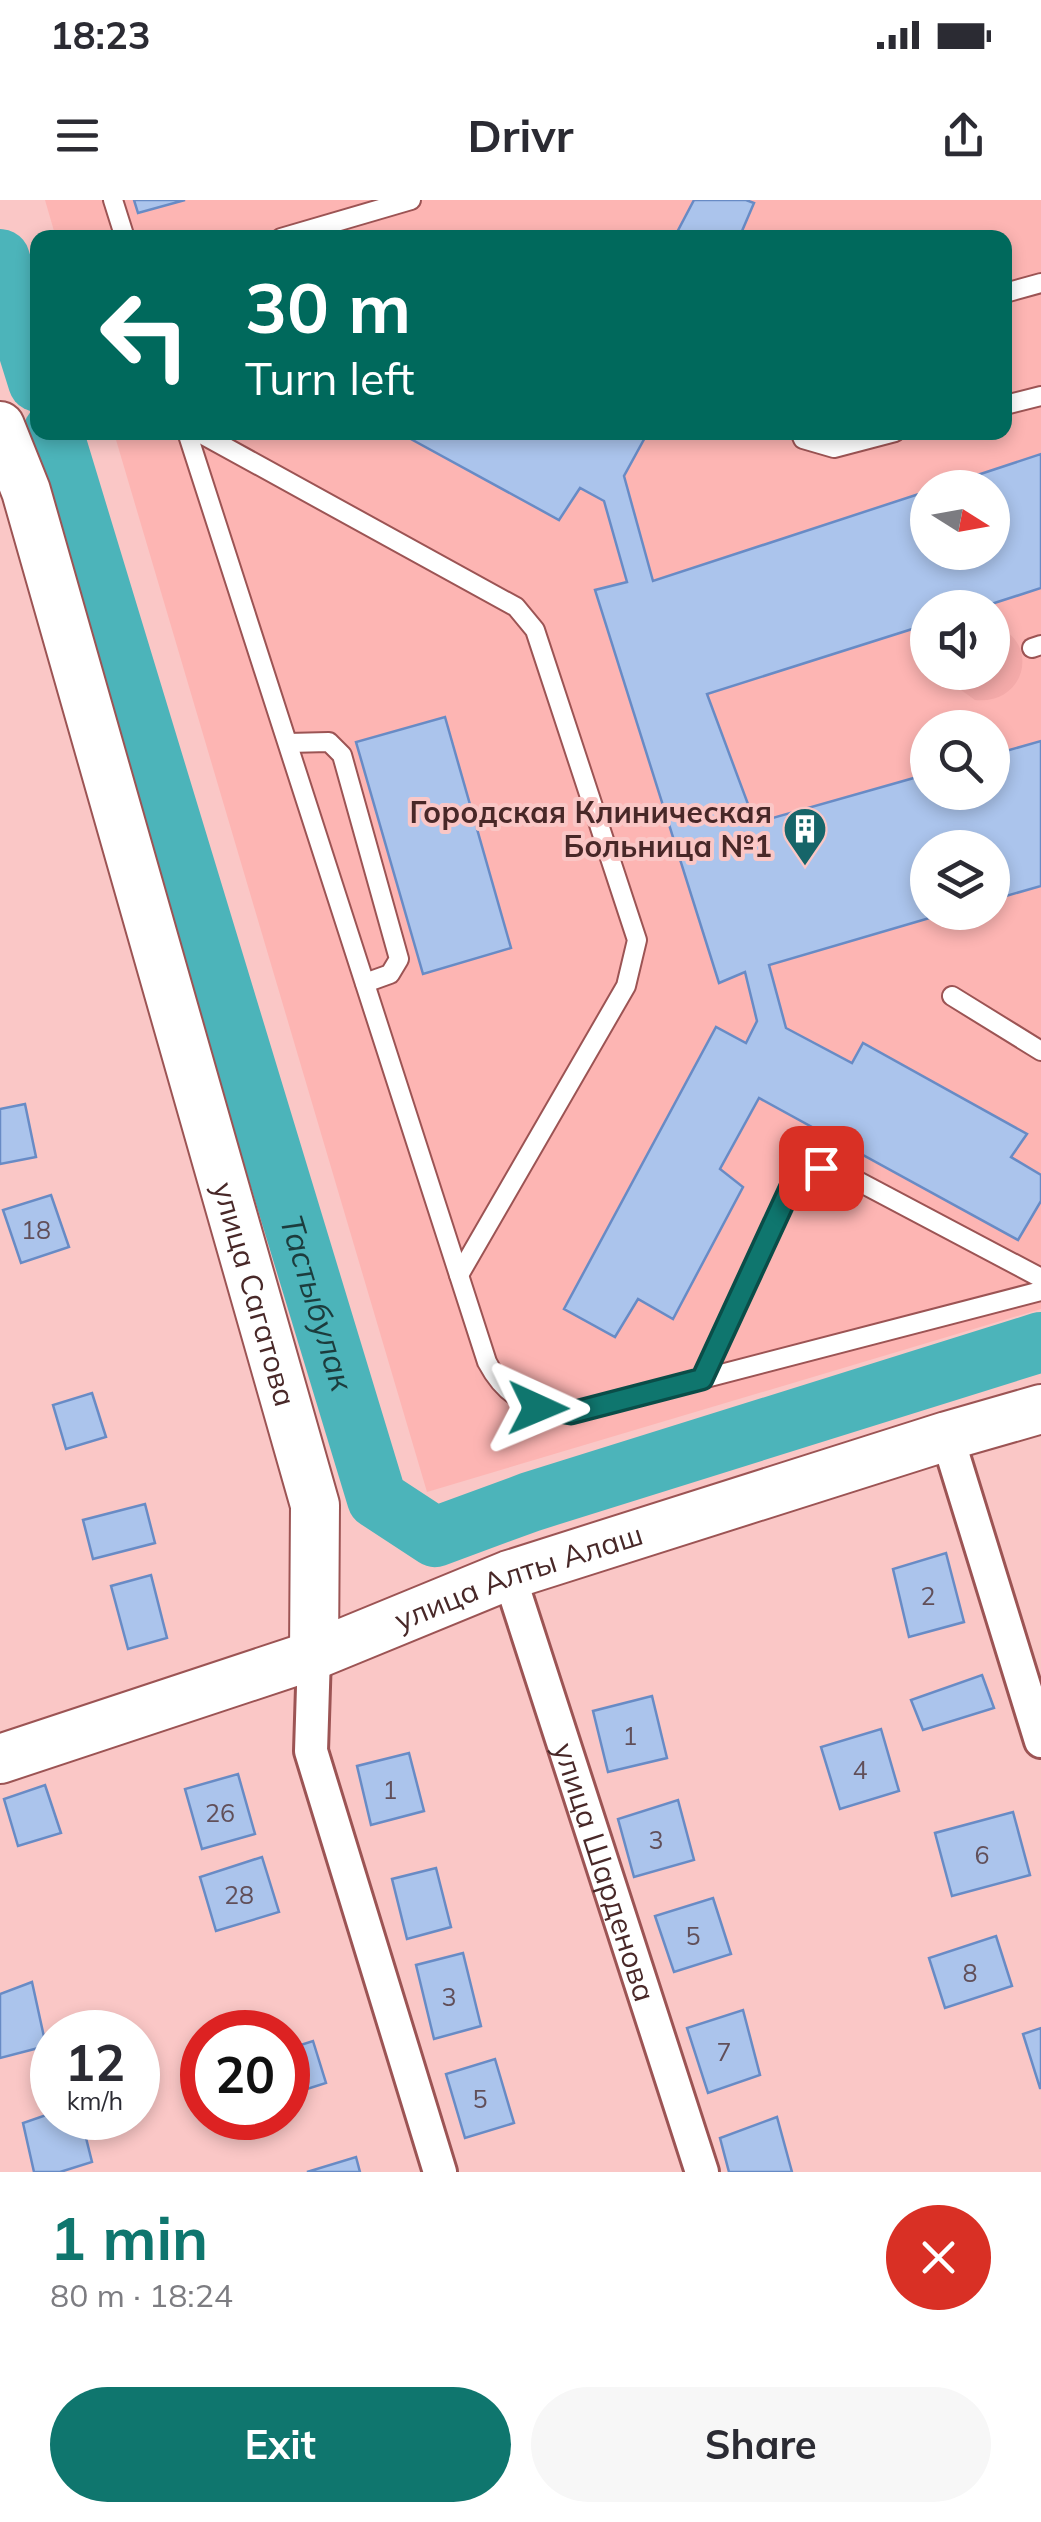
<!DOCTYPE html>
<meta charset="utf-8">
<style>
body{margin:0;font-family:Mulish,sans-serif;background:#f7f7f7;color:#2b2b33;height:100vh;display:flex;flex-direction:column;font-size:38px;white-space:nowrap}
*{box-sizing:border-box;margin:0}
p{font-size:32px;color:#7c7c81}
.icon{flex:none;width:55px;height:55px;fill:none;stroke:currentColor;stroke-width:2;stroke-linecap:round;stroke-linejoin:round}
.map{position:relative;height:1972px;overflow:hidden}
.drawer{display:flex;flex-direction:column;background:#fff;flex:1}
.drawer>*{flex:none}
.guide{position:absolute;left:30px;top:30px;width:982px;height:210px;border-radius:20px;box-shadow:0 5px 15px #0003;background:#00695c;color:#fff;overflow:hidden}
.needle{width:65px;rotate:101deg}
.tools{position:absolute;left:910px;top:270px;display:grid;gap:20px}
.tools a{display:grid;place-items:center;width:100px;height:100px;border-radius:50%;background:#fff;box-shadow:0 5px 15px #0003;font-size:50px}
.speed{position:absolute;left:30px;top:1810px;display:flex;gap:20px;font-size:50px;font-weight:700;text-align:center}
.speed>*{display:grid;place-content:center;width:130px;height:130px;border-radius:50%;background:#fff;box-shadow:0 5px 15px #0003;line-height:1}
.speed small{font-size:25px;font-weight:400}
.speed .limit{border:15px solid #d22;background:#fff;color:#111}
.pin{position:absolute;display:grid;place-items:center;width:85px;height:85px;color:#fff;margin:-42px;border-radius:20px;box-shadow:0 5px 15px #0006}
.me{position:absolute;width:110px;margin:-55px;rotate:91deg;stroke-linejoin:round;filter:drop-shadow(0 0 8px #0008)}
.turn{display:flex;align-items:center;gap:35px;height:210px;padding:0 50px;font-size:45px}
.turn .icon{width:130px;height:130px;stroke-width:2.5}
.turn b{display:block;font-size:70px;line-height:85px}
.round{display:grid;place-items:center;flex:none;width:105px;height:105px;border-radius:52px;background:#f7f7f7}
.overview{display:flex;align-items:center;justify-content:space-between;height:170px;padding:0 50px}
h1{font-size:60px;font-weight:700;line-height:75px;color:#0f766e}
.action{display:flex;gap:20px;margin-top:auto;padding:20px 50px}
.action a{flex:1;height:115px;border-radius:60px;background:#0f766e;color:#fff;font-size:40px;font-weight:700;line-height:115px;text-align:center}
.action a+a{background:#f7f7f7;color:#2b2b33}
.status{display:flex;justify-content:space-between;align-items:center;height:70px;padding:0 50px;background:#fff;direction:ltr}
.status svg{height:28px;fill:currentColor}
header{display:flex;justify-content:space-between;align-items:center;height:130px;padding:0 50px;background:#fff;font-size:45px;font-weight:700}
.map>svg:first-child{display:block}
.built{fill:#fdb5b3;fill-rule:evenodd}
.green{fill:#f4aaa9}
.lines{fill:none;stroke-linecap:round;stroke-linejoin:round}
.river{stroke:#4cb4ba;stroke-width:60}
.building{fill:#abc4ec;stroke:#688bc5;stroke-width:2.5}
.lane-casing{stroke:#9c5454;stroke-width:22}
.street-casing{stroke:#9c5454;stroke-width:38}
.secondary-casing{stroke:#9c5454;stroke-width:52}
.lane{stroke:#fff;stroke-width:18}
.street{stroke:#fff;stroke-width:32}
.secondary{stroke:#fff;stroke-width:48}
.route-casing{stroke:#0a4d48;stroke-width:25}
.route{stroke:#0f766e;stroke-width:18}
.labels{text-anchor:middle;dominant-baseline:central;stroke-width:8;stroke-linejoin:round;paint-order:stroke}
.number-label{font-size:25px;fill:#614f59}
.poi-label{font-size:30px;font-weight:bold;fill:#482828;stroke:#fac7c6;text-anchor:end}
.street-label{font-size:30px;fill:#482828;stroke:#fac7c6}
.water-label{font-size:32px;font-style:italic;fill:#1c3c3d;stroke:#fac7c6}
</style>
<div class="status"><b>18:23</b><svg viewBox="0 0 49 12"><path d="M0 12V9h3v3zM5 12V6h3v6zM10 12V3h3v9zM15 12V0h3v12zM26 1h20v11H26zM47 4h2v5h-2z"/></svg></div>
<header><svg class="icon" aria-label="menu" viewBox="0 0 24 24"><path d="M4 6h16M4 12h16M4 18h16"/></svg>Drivr<svg class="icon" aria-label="share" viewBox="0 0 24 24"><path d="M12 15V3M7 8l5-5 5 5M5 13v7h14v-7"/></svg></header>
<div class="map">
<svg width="1041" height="1972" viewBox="0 0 1041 1972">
<rect width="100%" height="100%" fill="#fac7c6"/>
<!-- built -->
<path class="built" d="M45,0H1041V1109L427,1292L114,233L1005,232V38H56ZM928,288H992V352H928ZM928,408H992V472H928ZM928,528H992V592H928ZM928,648H992V712H928Z"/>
<!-- green -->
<path class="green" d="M993,425C1041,440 1027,505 975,500L954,485L948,473L992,472Z"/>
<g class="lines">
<!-- river -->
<g class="river">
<path d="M0,59L38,182"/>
<path id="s1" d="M53,232L377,1299L435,1337L530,1302L1041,1142"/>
</g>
</g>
<!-- building -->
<g class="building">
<path d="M134,0H185L138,13Z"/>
<path d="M694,0H746L754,3L739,38H674Z"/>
<path d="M398,232H556L566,238L569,232H648L624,276L653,381L928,291V352H992V288H938L1041,254V388L979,408H928V424L707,494L755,623L928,574V592H992V555L1041,541V686L992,700V648H928V712H950L769,765L786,828L852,863L863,843L1027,934L1011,957L1041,975V1001L1018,1040L759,898L720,969L743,987L673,1119L638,1099L615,1137L564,1109L716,827L746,843L757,821L745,772L719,783L595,390L627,382L604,301L580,288L559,320Z"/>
<path d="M445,517L511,748L423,774L356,542Z"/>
<path d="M25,904L36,957L0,964V909Z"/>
<path d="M51,995L69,1047L21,1063L3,1010Z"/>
<path d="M92,1193L106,1237L66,1249L53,1205Z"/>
<path d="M145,1304L155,1343L93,1359L83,1320Z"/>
<path d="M946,1353L964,1422L909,1437L893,1369Z"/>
<path d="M151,1375L167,1438L128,1449L111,1386Z"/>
<path d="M982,1475L994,1508L923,1530L911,1500Z"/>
<path d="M652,1496L667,1558L608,1572L593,1511Z"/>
<path d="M881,1529L899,1591L840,1609L821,1547Z"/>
<path d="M409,1553L424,1611L371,1625L357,1566Z"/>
<path d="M238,1574L255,1634L202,1649L185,1589Z"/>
<path d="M45,1585L61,1633L18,1646L4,1599Z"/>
<path d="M678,1600L694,1660L634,1677L618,1619Z"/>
<path d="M1013,1612L1030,1675L952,1696L935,1633Z"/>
<path d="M262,1657L279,1712L216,1731L200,1677Z"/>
<path d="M436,1668L451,1727L407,1739L392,1679Z"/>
<path d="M713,1698L731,1754L674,1772L655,1716Z"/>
<path d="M996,1736L1012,1786L945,1808L929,1758Z"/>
<path d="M463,1753L481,1826L434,1839L416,1765Z"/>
<path d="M32,1782L46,1846L0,1858V1794Z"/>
<path d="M743,1810L760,1875L708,1893L687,1828Z"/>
<path d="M1041,1828V1888H1040L1023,1834Z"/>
<path d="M313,1841L326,1883L288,1895V1849Z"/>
<path d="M495,1859L514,1923L465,1938L446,1874Z"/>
<path d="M52,1913V1918H81L92,1962L60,1972H34L23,1923Z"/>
<path d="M777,1917L792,1972H729L720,1938Z"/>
<path d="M356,1957L360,1972H307Z"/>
</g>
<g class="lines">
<defs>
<g id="lane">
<path d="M113,0L125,38"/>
<path d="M281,38L411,0"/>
<path d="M1005,93L1041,83"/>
<path d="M1005,205L1041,196"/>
<path d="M187,232L487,1162C507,1200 530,1207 571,1213L1041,1091"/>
<path d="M198,232L516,407L535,430L637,740L626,786L459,1075"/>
<path d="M800,232L803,239L834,248L895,232"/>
<path d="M1032,448L1041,445"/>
<path d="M288,543L329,542L342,555L399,759L390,774L365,783"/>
<path d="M952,796L1041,851"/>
<path d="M702,1179L795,980L821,968L852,978L1041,1078"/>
</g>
<g id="street">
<path d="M947,1236L1041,1541"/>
<path id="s2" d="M509,1375L702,1972"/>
<path d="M314,1455L311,1551L440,1972"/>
</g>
<g id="secondary">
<path id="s3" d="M0,226L26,291L315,1305L314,1455"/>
<path id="s4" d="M0,1559L314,1455L509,1375L947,1236L1041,1209"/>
</g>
</defs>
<!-- lane casing -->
<use href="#lane" class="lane-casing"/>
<!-- street casing -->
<use href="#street" class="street-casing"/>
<!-- secondary casing -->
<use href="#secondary" class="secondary-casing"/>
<!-- lane -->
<use href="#lane" class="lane"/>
<!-- street -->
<use href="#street" class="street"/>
<!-- secondary -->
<use href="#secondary" class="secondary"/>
</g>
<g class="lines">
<defs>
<path id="route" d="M538,1208L571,1213L702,1179L794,980L821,968"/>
</defs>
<!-- route casing -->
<use href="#route" class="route-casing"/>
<!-- route -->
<use href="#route" class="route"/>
</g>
<!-- icons -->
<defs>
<symbol id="building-pin" viewBox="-11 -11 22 30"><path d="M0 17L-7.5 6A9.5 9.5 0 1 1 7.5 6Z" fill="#166569" stroke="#fac7c6"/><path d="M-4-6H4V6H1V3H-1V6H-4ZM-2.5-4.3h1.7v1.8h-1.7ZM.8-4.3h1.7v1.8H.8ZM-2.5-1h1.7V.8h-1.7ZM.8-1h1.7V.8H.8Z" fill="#fff"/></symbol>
</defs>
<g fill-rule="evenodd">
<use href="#building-pin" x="780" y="604" width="50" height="68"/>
</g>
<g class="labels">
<!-- number labels -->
<g class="number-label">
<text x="36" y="1029">18</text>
<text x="928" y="1395">2</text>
<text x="630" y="1535">1</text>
<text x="860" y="1569">4</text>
<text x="390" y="1589">1</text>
<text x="220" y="1612">26</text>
<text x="656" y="1639">3</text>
<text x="982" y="1654">6</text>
<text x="239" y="1694">28</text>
<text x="693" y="1735">5</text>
<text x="970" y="1772">8</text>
<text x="449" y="1796">3</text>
<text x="724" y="1851">7</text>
<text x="480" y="1898">5</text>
</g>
<!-- poi labels -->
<g class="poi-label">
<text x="772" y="612">Городская Клиническая<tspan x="772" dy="34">Больница №1</tspan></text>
</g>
<!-- street labels -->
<g class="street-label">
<text stroke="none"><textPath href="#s3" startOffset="905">улица Сагатова</textPath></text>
<text stroke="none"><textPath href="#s4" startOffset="550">улица Алты Алаш</textPath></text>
<text stroke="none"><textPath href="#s2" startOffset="312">улица Шарденова</textPath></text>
</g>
<!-- water labels -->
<g class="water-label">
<text stroke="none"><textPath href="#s1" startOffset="910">Тастыбулак</textPath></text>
</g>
</g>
</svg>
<div class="tools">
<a><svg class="needle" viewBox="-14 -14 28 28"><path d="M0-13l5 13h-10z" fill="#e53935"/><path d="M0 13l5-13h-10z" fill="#7c7c81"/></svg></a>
<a><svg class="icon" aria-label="sound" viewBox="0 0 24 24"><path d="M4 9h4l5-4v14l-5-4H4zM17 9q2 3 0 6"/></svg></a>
<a><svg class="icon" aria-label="search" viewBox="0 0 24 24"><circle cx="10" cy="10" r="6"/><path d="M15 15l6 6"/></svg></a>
<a><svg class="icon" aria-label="layers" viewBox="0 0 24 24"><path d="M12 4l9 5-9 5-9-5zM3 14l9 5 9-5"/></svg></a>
</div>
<div class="speed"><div>12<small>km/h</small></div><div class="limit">20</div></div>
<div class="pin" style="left:821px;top:968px;background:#d93025"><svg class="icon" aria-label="arrive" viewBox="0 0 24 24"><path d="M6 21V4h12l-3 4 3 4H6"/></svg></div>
<svg class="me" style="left:538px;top:1208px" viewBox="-20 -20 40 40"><path d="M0-17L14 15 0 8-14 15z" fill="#0f766e" stroke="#fff" stroke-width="4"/></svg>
<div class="guide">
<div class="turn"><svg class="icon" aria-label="left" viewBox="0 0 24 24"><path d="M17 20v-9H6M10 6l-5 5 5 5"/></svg><div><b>30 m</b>Turn left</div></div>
</div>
</div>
<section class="drawer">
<div class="overview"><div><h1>1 min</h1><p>80 m · 18:24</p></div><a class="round" style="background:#d93025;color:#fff"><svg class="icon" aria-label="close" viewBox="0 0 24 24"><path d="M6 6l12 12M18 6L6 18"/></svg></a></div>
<div class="action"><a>Exit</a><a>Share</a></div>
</section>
